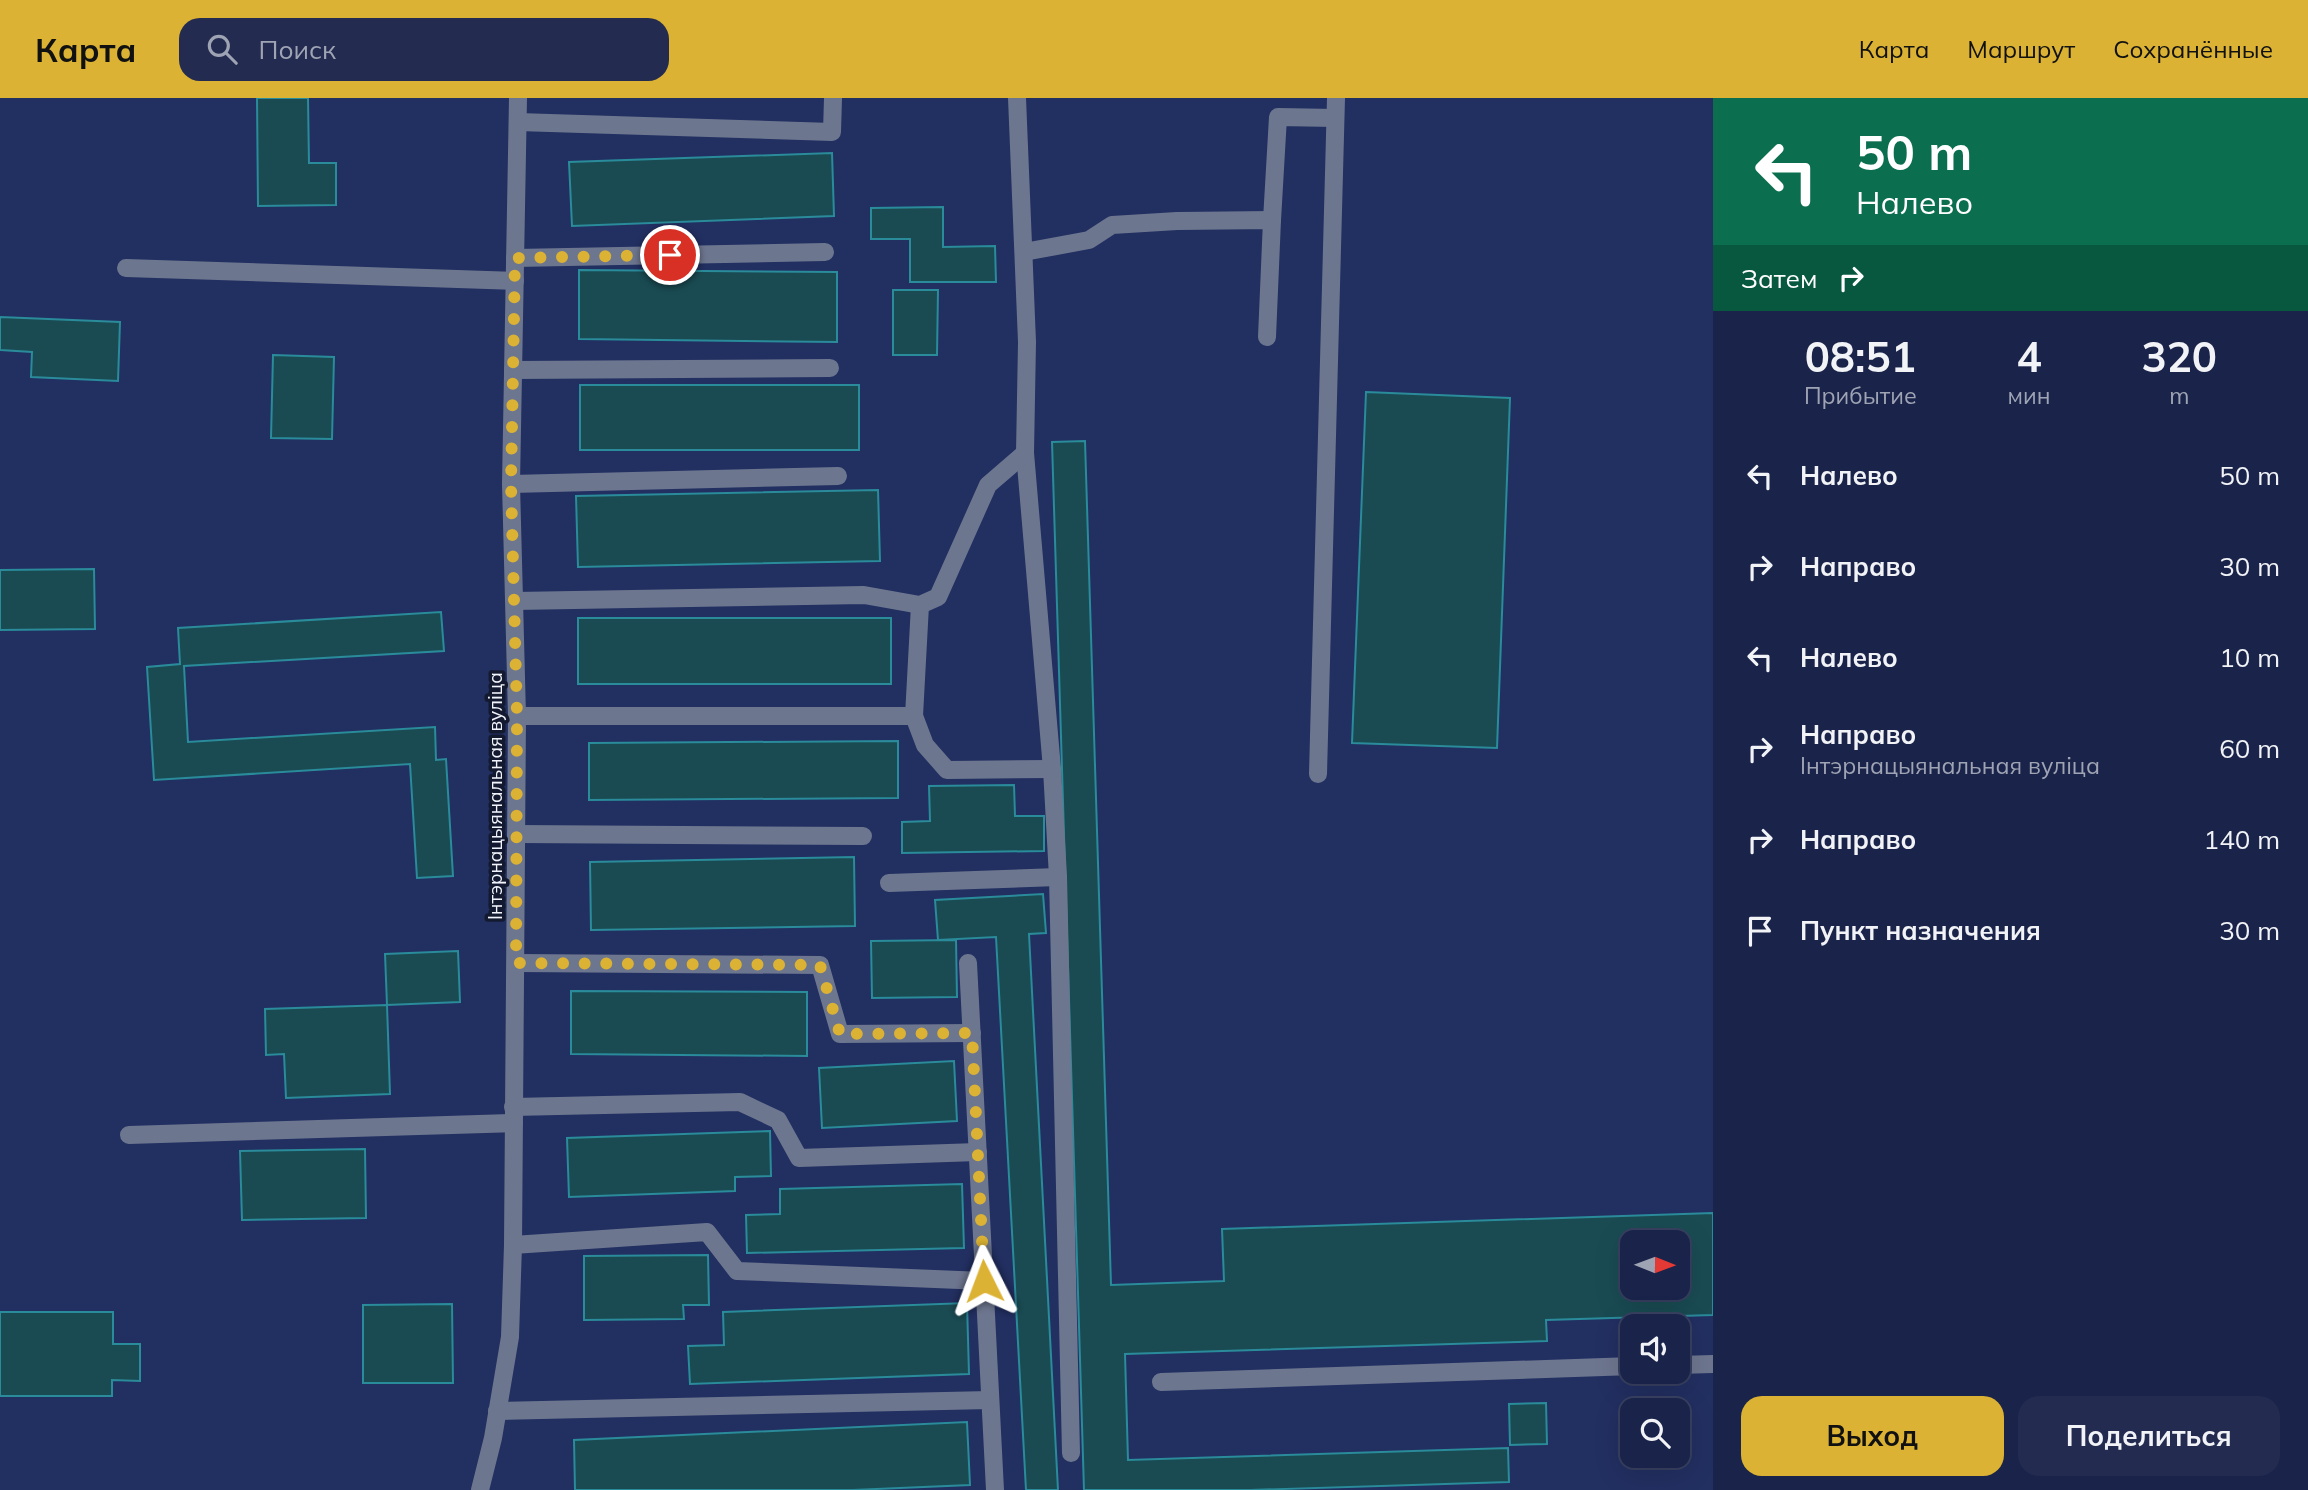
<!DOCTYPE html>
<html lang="ru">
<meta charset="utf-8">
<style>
body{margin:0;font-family:Mulish,sans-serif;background:#232b50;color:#f1f3f6;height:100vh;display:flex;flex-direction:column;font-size:26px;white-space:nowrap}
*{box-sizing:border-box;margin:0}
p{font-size:23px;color:#9fa4b4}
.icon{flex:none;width:38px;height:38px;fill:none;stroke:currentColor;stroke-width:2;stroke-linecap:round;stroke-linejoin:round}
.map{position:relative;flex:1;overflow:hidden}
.side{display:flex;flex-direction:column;background:#1a2349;width:595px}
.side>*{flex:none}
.top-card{background:#0b6e4f;color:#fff;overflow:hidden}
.needle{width:46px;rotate:91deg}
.controls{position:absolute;left:1620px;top:1132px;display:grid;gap:14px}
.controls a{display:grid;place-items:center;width:70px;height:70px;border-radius:14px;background:#1a2349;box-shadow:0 7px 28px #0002,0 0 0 2px #384061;font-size:35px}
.pin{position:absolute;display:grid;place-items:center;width:60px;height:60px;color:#fff;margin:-30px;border:4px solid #fff;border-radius:50%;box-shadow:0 2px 7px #0007}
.me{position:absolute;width:77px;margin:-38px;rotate:357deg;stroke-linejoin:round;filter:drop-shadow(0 0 5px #0008)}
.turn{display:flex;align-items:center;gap:24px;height:147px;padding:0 28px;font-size:32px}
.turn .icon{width:91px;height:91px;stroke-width:2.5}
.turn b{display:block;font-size:49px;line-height:60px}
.then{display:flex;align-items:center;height:66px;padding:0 28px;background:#0003;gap:14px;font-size:26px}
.eta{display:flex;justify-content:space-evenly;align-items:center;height:119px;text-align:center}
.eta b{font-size:42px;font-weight:700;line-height:49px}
.primary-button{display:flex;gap:14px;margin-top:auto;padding:14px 28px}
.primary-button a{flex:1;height:80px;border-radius:21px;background:#dbb233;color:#111;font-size:28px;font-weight:700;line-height:80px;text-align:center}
.primary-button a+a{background:#232b50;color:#f1f3f6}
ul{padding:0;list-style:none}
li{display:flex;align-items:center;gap:21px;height:91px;padding:0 28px}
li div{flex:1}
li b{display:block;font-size:26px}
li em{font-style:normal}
header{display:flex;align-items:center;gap:42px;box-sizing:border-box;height:98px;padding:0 35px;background:#dbb233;color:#111}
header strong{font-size:33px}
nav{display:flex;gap:38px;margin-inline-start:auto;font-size:24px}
.search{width:490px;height:63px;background:#232b50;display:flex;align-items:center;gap:18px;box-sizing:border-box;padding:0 24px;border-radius:21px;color:#9fa4b4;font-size:26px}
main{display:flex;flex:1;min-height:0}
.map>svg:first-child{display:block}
.building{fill:#1a4b53;stroke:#2a8b9a;stroke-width:2;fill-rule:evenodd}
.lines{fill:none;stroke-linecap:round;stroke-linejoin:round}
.lane{stroke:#6d768f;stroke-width:18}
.street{stroke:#6d768f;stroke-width:18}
.route{stroke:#dbb233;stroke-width:12;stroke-dasharray:0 21.6}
.labels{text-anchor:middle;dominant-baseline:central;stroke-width:7;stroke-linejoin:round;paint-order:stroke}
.street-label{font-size:19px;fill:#f2f4fb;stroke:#131a30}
</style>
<header>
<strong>Карта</strong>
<div class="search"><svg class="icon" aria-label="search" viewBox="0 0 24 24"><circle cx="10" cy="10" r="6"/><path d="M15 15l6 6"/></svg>Поиск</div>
<nav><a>Карта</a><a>Маршрут</a><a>Сохранённые</a></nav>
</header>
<main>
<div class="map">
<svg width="1713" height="1392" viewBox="0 0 1713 1392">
<rect width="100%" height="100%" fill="#222f61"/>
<!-- building -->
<g class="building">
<path d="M257,0H308L309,65H336V107L258,108Z"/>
<path d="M832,55L834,118L572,128L569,64Z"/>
<path d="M943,109V149L995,148L996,184H910V141H871V110Z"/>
<path d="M579,172L837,174V244L579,241Z"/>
<path d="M893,192H938L937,257H893Z"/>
<path d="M0,219L120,224L118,283L31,279L32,254L0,252Z"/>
<path d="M273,257L334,259L332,341L271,340Z"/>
<rect x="580" y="287" width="279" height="65"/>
<path d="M1366,294L1510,300L1497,650L1352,645Z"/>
<path d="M1085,343L1111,1187L1224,1183L1222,1131L1713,1115V1217L1546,1222L1547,1243L1125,1256L1128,1362L1508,1350L1509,1384L1250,1392H1084L1052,344ZM1633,1144H1678V1190H1633Z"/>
<path d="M878,392L880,463L578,469L576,398Z"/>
<path d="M94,471L95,531L0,532V472Z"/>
<path d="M441,514L444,553L184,568L188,644L435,629L436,662L446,661L453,778L417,780L410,666L154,682L147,569L180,566L178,530Z"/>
<rect x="578" y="520" width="313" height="66"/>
<path d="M898,643V700L589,702V645Z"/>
<path d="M1014,687L1015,718H1044V753L902,755V724L930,723L929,688Z"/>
<path d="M854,759L855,828L591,832L590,764Z"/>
<path d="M1043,796L1046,835L1029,836L1058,1392H1026L996,839L938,842L935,802Z"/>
<path d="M956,842L957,899L872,900L871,843Z"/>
<path d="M458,853L460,904L387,907L385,856Z"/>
<path d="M571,893L807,894V958L571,956Z"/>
<path d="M387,907L390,996L286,1000L284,956L266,957L265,911Z"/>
<path d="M954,963L957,1023L822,1030L819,970Z"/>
<path d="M770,1033L771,1078L735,1079V1093L569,1099L567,1040Z"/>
<path d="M365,1051L366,1120L242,1122L240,1053Z"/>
<path d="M962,1086L964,1150L747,1155L746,1117L780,1116V1091Z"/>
<path d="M708,1157L709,1207H683L684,1221L584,1222V1158Z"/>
<path d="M967,1205L969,1276L690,1286L688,1248L724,1247L723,1214Z"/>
<path d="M452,1206L453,1285H363V1207Z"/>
<path d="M0,1214H113V1246H140V1283L112,1282V1298H0Z"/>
<path d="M1546,1305L1547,1346L1510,1347L1509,1306Z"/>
<path d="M967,1324L970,1387L853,1392H575L574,1342Z"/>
</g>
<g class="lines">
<!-- lane -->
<g class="lane">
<path d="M1017,0L1027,244L1025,355L1052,671L1058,779L1071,1355"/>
<path d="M518,24L832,34L833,0"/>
<path d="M1272,122L1278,19L1335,20"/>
<path d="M1024,154L1089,142L1112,127L1177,123L1272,122L1267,239"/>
<path d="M515,160L825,154"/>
<path d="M126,170L515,183"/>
<path d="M513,272L830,270"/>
<path d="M511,386L838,378"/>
<path d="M515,503L864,497L920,507L938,499L988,387L1025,355"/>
<path d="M517,618H914L925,647L947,672L1052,671"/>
<path d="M914,618L920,507"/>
<path d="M1318,676L1336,0"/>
<path d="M516,736L863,738"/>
<path d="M889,785L1058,779"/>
<path d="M516,865L820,867L840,936L972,935"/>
<path d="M968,865L995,1392"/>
<path d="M513,1009L740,1004L778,1022L799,1060L978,1054"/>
<path d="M129,1037L514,1025"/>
<path d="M513,1147L707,1134L737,1173L984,1183"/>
<path d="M1678,1267L1713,1266"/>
<path d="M1161,1284L1633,1268"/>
<path d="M497,1313L990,1302"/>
</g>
<!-- street -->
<path class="street" d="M480,1392L493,1340L510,1239L513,1147L517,618L511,386L518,0"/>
</g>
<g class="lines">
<!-- route -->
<path class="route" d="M670,157L515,160L511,386L517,618L516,865L820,867L840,936L972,935L984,1183"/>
</g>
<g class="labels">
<!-- street labels -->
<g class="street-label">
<text transform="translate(495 698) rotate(-90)">Інтэрнацыянальная вуліца</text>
</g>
</g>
</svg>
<div class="controls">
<a><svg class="needle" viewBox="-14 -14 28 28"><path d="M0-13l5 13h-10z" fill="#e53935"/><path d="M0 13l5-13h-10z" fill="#9fa4b4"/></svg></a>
<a><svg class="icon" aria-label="sound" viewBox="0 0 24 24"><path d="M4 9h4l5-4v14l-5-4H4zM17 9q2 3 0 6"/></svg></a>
<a><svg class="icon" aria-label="search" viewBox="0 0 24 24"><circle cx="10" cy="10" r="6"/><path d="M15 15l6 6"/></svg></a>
</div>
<div class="pin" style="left:670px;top:157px;background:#d93025"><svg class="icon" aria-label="arrive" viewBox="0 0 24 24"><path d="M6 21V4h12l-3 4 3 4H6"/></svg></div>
<svg class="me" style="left:984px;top:1183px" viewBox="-20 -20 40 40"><path d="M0-17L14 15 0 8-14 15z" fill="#dbb233" stroke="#fff" stroke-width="4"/></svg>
</div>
<section class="side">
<div class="top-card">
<div class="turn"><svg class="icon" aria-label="left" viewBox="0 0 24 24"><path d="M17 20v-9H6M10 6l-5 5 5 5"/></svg><div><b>50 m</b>Налево</div></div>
<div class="then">Затем<svg class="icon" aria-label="right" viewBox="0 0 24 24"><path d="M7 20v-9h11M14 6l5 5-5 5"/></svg></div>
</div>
<div class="eta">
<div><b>08:51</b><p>Прибытие</p></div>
<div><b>4</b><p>мин</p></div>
<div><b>320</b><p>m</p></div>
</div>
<ul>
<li><svg class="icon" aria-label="left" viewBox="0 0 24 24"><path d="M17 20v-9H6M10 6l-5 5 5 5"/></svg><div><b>Налево</b></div><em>50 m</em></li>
<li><svg class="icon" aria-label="right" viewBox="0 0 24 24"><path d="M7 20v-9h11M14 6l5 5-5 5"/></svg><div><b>Направо</b></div><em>30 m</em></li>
<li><svg class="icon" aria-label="left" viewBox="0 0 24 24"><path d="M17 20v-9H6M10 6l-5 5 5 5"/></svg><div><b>Налево</b></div><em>10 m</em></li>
<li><svg class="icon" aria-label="right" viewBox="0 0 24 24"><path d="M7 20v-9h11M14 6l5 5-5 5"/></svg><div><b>Направо</b><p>Інтэрнацыянальная вуліца</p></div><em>60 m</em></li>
<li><svg class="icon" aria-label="right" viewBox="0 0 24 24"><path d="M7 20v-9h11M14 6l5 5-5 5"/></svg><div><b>Направо</b></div><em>140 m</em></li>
<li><svg class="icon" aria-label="arrive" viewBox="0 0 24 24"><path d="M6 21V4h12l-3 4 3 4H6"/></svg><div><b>Пункт назначения</b></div><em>30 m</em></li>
</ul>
<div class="primary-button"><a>Выход</a><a>Поделиться</a></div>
</section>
</main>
